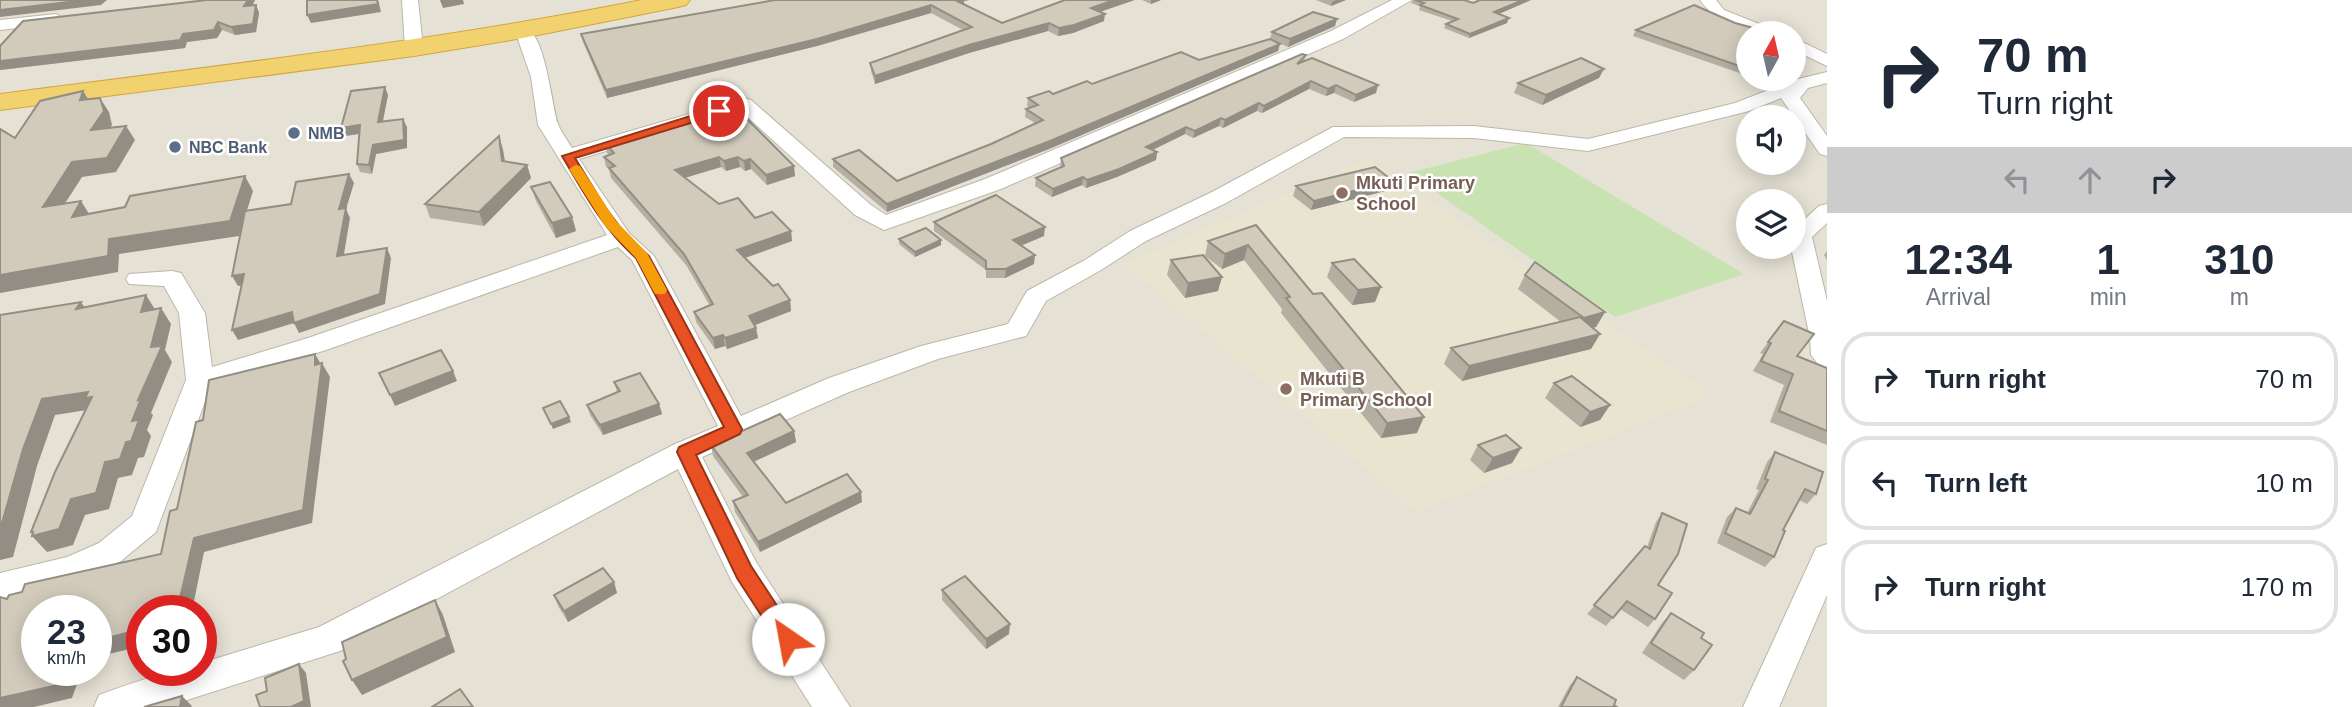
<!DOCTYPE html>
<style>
body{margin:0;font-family:Helvetica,sans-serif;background:#f2f2f3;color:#1f2937;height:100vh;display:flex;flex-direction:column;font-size:26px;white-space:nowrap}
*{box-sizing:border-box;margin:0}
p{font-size:23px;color:#747a83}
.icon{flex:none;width:38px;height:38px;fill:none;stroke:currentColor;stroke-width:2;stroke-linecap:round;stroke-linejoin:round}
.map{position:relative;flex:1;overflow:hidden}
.sheet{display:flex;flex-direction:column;background:#fff;width:525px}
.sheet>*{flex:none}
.hud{background:#fff;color:#1f2937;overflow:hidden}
.needle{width:46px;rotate:8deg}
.tools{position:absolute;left:1736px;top:21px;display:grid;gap:14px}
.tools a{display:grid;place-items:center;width:70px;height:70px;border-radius:50%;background:#fff;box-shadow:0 4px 18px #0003;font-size:35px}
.speed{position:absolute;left:21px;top:595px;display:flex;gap:14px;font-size:35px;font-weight:700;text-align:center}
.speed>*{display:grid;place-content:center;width:91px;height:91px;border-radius:50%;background:#fff;box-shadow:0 4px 18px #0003;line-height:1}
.speed small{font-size:18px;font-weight:400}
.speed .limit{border:10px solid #d22;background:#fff;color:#111}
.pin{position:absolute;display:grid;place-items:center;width:60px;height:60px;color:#fff;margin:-30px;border:4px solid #fff;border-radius:50%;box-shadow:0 2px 7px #0007}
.me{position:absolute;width:77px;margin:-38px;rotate:327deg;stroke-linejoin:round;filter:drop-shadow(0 0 5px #0008)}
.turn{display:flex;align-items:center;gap:24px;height:147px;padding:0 35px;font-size:32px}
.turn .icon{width:91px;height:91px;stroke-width:2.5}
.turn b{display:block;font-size:49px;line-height:60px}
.lanes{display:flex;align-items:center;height:66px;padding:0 35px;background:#0003;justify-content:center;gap:35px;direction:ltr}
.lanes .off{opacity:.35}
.eta{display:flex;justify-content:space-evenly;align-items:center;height:119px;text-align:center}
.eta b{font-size:42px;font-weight:800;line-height:49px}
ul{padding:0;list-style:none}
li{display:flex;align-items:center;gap:21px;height:94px;margin:0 14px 10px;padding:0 21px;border:4px solid #e0e1e3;border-radius:28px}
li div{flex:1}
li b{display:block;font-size:26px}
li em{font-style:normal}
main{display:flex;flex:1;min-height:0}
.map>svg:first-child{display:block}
.residential{fill:#e5e1d4;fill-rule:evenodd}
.education{fill:#e9e4d0}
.green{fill:#c8e3b1}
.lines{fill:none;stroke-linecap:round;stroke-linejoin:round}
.street-casing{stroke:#bcb7a9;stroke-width:2}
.highway-casing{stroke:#d1a640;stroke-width:2}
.street{fill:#fff;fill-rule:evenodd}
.highway{fill:#f2d16f;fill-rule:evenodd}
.wall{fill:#b5afa2}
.shaded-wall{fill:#938e84}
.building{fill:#d2cbbc;stroke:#938e84;stroke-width:2}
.route{fill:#e95124;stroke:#973517;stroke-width:2}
.slow{fill:#f59e0b}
.service-dot{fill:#5c6f8a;stroke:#fff;stroke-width:2.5}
.education-dot{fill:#8d6e63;stroke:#fff;stroke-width:2.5}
.labels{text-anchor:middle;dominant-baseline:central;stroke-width:5;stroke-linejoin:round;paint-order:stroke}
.far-service-label{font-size:16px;font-weight:bold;fill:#4e5e75;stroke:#fff;text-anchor:start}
.education-label{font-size:18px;font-weight:bold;fill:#785e54;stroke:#fff;text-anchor:start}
</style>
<main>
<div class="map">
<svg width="1827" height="707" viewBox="0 0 1827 707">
<rect width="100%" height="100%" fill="#f1eee5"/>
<!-- residential -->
<path class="residential" d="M0,0H1827V707H0ZM1748,33H1794V79H1748ZM1748,117H1794V163H1748ZM1748,201H1794V247H1748ZM37,611H96V670H37ZM142,611H201V670H142Z"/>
<!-- education -->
<path class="education" d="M1368,158L1713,395L1416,512L1124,264Z"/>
<!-- green -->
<path class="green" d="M1526,143L1744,274L1615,317L1408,173Z"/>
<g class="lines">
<defs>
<g id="street">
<path d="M402,0H418L423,48L420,52H408L405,48Z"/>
<path d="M1392,0H1412L1343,39L1001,189L884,230L855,215L741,111L579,159L629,233L654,256L741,416L829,378L921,346L1008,324L1027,291L1085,260L1130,231L1210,193L1333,127L1474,126L1588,139L1735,103L1794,80L1827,72V83L1808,88L1800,98L1827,136V156L1820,154L1781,98L1749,111L1588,151L1474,138L1344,137L1226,203L1146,241L1101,270L1046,301L1026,336L938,359L849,392L702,457L756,562L850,707H812L732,582L678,469L340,651L165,707H94L99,695C132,683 166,670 201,670V663L319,627L675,444L718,426L632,260L618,247L326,350L211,386L156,532L121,561L84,578L0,601V573L67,557L99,543L132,516L186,380L179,313L164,286L129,284L126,279L129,274L172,271L181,273L205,313L212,367L308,338L607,235L538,125L531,77L515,31L517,27L523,26C546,32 551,104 558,124C561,132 568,141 572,148L744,98L751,100L871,205L886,215L985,179L1331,31Z"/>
<path d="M1700,0H1716L1724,10L1772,29L1775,33C1746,34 1717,24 1700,0Z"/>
<path d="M56,14L64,19L62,23L0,30V20Z"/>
<path d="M1794,38L1827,54V66L1794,50Z"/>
<path d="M1827,204V223L1812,237L1827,301V367L1818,364L1811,355L1810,338L1791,247H1794V229L1819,206Z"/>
<path d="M1827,544V595L1779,707H1743L1816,548Z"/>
</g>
<path id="highway" d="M642,0H690L686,5L678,7L523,38L414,56L0,110V94C215,66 430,42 642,0Z"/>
</defs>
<!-- street casing -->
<use href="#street" class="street-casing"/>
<!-- highway casing -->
<use href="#highway" class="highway-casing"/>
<!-- street -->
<use href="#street" class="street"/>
<!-- highway -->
<use href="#highway" class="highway"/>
</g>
<!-- wall -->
<g class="wall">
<path d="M207,0H255L252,5H256L259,13L256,32L235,35L222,30L217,38L187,42L185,48L0,70Z"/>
<path d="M775,0H969L964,1V5L1002,23L1101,12L1104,21L1073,33L1058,36L1048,31L969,53L875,84L871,71L870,63L963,30L931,13L817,46L607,98L583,42L581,34Z"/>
<path d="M1142,0H1161L1151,4Z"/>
<path d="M1316,0H1346L1331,6Z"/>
<path d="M1413,0H1464L1473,3L1480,0H1531L1498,14L1507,23L1469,38L1444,28L1446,24L1452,21L1419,10L1420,6L1411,3Z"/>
<path d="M1735,23L1748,33V76L1633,36L1636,30Z"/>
<path d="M1335,26L1288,47L1272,40L1278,51L1049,149L887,212L833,167V159L897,181L991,144L1035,123L1025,117L1026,109L1030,108L1027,106L1028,98L1053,94L1092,84L1199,60L1270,39L1272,32Z"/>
<path d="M1306,55L1304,61L1376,93L1354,102L1334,93L1326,96L1309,89L1262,113L1257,111L1223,128L1219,126L1193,138L1185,134L1153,150L1157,152L1156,160L1117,177L1086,188L1082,185L1052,197L1035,186L1036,178L1060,167L1061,158Z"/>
<path d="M1599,78L1542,105L1514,93L1518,83Z"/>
<path d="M388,95L383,121L407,127V148L376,154L372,174L360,172L357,164L359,134L345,136Z"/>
<path d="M734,106L795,176L767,185L751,169L745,171L740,167L726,171L721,167L685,178L719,204L791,231L792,241L745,258L773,286L790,300L791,311L755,325L756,328L758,338L727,349L725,346L715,349L696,322L694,312L710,306L686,265L611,178L609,169L606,167L604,157L609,155L607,153L605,143Z"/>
<path d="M499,136L503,150L505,162L527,165L531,178L484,226L430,218L425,204Z"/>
<path d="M1393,181L1389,190L1311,210L1293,196L1296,186Z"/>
<path d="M531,187L572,217L576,231L556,238L536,201Z"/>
<path d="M934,222L1044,236L1021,246L1034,264L1005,278H986V270L934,231Z"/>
<path d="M1256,225L1417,433L1381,438L1281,313L1282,309L1244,260L1222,269L1205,256L1208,241Z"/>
<path d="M899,239L941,240V245L915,257L899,244Z"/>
<path d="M1827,251V260L1824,255Z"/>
<path d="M1171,260L1218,291L1185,298L1167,275Z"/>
<path d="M1332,263L1381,287L1375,302L1352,305L1327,277Z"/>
<path d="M1525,275L1605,312L1596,327L1592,328L1600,334L1591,349L1462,381L1444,364L1451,348L1561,322L1518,289Z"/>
<path d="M1784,321L1797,356L1827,368V445L1770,422L1784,385L1753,371L1763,354L1760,353Z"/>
<path d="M614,382L659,404L662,414L603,435L590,415L587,405L617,392Z"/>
<path d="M1554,383L1610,405L1600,420L1580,427L1545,398Z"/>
<path d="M794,431L796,442L754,461L786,503L862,502L760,552L735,512L733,501L743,497L713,456L711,445Z"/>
<path d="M1478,445L1521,448L1512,463L1484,473L1470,460Z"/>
<path d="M1775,452L1816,494L1807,504L1799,500L1783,530L1774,557L1765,567L1717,543L1727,517L1736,508L1747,513L1759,490L1756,489L1767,462Z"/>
<path d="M1662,513L1655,619L1648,627L1620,609L1606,626L1587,614L1647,547L1656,522Z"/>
<path d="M614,582L617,593L568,622L558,606L554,595Z"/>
<path d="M942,590L1009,634L986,649L942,600Z"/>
<path d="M1671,613L1701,638L1694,670L1684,680L1642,653L1662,623Z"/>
<path d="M1577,677L1614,705L1617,707H1558L1570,685Z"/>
</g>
<!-- shaded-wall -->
<g class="shaded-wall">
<path d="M86,0H107L101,5L0,17V10Z"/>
<path d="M248,0H255L248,14L244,6Z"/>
<path d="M377,0H378L381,12L311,23L307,15Z"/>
<path d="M440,0H463L464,4L443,8Z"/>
<path d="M959,0H969L964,1V6L957,9Z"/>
<path d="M1114,0H1135L1091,15V8Z"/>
<path d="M1151,0H1161L1151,4Z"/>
<path d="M1336,0H1346L1331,6L1332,2Z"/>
<path d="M1523,0H1531L1492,17L1494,12Z"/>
<path d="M256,5L259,13L256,32L235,35L231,27Z"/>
<path d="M931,5V13L817,46L607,98L606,90Z"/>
<path d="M1105,14L1104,21L1073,33L1058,36L1059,28Z"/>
<path d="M1509,18L1507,23L1469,38L1470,34Z"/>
<path d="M1337,19L1335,26L1288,47L1290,39Z"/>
<path d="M218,22L222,30L217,38L187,42L185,48L0,70V61L183,34Z"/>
<path d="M1049,23L1048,31L969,53L875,84V76L969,45Z"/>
<path d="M1280,44L1278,51L1049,149L887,212V204Z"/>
<path d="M1604,69L1599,78L1542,105L1546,95Z"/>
<path d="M1311,81L1309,89L1262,113L1264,106Z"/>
<path d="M1336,85L1334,93L1326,96L1328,89Z"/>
<path d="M1378,85L1376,93L1354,102L1356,95Z"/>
<path d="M385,87L388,95L381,130L378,122Z"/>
<path d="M83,91L92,105L80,100Z"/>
<path d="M100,98L109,112L112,125L99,145L91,130Z"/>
<path d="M1259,103L1257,111L1223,128L1225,120Z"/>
<path d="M1221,118L1219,126L1193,138L1195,131Z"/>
<path d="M403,119L407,127V148L376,154L372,174L369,165L373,145Z"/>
<path d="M360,125L364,133L345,136L341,128Z"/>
<path d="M126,126L135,140L116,172L82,177L53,222L43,207L72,162Z"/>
<path d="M1186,127L1185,134L1144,154L1146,147Z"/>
<path d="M499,136L503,150L507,175L502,161Z"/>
<path d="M1157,152L1156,160L1117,177L1086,188L1087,180Z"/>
<path d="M719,157L721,167L677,180L675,170Z"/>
<path d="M738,157L740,167L726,171L724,161Z"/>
<path d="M750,159L751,169L745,171L744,161Z"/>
<path d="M527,165L531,178L484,226L479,212Z"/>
<path d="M794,166L795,176L767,185L766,175Z"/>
<path d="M349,174L354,183L346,209L350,218L342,266L337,256L339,209Z"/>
<path d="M245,176L253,191L239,236L119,254L118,272L0,293V275L109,239Z"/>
<path d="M1083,177L1082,185L1052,197L1053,189Z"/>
<path d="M1393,181L1389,190L1311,210L1314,201Z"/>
<path d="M81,201L91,217H72Z"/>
<path d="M572,217L576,231L556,238L552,223Z"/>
<path d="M1045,227L1044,236L1012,249L1013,240Z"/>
<path d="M791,231L792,241L739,260L737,250Z"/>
<path d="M941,240V245L915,257V252Z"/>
<path d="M1248,245L1244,260L1222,269L1225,254Z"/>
<path d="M387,248L391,258L385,304L299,333L294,323L238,340L232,330L292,312Z"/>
<path d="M1035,255L1034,264L1005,278L1006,269Z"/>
<path d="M244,274L249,284L238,286L232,276Z"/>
<path d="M1222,277L1218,291L1185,298L1188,283Z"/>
<path d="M1381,287L1375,302L1352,305L1358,290Z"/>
<path d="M146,295L156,311L141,312Z"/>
<path d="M790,300L791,311L750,327L749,316Z"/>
<path d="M81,302L92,318L76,309Z"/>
<path d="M161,308L171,324L165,350L172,362L151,413L153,415L147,430L151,436L144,457L138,458L132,475L118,478L109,509L85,515L73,545L47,552L32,536L33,535L31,532H33L71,499L105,462L132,421Z"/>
<path d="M1605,312L1596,327L1575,333L1584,318Z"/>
<path d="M756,328L758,338L727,349L725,338Z"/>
<path d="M1600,334L1591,349L1462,381L1469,366Z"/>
<path d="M723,335L725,346L715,349L713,338Z"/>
<path d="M315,354L322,366V363L330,377L312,523L204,552L192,611H177L194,538L315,365Z"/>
<path d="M453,371L457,381L395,406L390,395Z"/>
<path d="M88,392L104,413L93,409L55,415L37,466L13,557L0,560V530L23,449L42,399Z"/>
<path d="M659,404L662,414L603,435L600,425Z"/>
<path d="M1610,405L1600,420L1580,427L1590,412Z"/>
<path d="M569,417L571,422L553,429L551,424Z"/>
<path d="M1424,417L1417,433L1381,438L1387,423Z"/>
<path d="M794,431L796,442L749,464L747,453Z"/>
<path d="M1521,448L1512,463L1484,473L1493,458Z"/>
<path d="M861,492L862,502L760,552L758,542Z"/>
<path d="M614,582L617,593L568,622L564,611Z"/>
<path d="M435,600L443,615L455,652L362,695L352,680Z"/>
<path d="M1010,624L1009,634L986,649V639Z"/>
<path d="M142,629V646L96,657V641Z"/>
<path d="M299,664L306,673L311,707H291Z"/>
<path d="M63,670H82L72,698L34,707H0V698Z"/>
<path d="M182,696L192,706L191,707H180Z"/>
</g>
<!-- building -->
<g class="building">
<path d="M0,0H86L0,10Z"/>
<path d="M207,0H248L244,6L256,5L253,24L231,27L218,22L214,30L183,34L180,40L0,61V46L23,21Z"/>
<path d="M307,0H377L378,4L307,15Z"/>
<path d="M775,0H961L957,1L1002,23L1065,0H1114L1091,8L1105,14L1074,25L1059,28L1049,23L969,45L875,76L870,63L972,27L931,5L817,39L606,90L581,34Z"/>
<path d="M1415,0H1464L1473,3L1480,0H1523L1494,12L1509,18L1470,34L1446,24L1458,19L1420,5L1424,3Z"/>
<path d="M1694,5L1735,23L1772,33H1748V69L1636,30Z"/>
<path d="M1313,12L1337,19L1290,39L1272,32Z"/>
<path d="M1270,39L1280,44L1050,141L887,204L833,159L859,150L897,181L991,144L1043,120L1026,109L1038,105L1028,98L1049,91L1053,94L1087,81L1092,84L1181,52L1199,60Z"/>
<path d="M1794,39L1795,40L1797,46L1801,48L1794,53Z"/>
<path d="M1302,54L1306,55L1297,64L1312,58L1378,85L1356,95L1336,85L1328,89L1311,81L1264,106L1259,103L1225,120L1221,118L1195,131L1186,127L1146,147L1157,152L1119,169L1087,180L1083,177L1053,189L1036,178L1064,166L1061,158Z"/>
<path d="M1581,58L1604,69L1546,95L1518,83Z"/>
<path d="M385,87L378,122L403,119L404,140L373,145L369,165L357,164L360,125L341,128L351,91Z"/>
<path d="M83,91L80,100L100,98L104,111L91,130L126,126L107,158L72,162L43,207L81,201L72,217L125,207L130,196L245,176L230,221L109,239L108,256L0,275V129L15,138L40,101Z"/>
<path d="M734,106L794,166L766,175L750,159L744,161L738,157L724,161L719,157L675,170L719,204L738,198L755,218L772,212L791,231L737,250L773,286L778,284L790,300L749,316L756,328L725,338L723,335L713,338L694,312L713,304L684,254L609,168L615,166L604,157L614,153L605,143Z"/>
<path d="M499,136L502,161L527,165L479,212L425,204Z"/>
<path d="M1375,167L1393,181L1314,201L1296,186Z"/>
<path d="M349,174L339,209L346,208L337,256L387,248L380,294L294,323L292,312L232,330L244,274L232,276L245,211L291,204L296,182Z"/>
<path d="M550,182L572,217L552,223L531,187Z"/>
<path d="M996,195L1045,227L1013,240L1035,255L1006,269H986V261L934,222Z"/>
<path d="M1256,225L1313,294L1322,293L1424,417L1387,423L1286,298L1290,297L1248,245L1225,254L1208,241Z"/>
<path d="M926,228L941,240L915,252L899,239Z"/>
<path d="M1203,255L1222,277L1188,283L1171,260Z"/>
<path d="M1354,259L1381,287L1358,290L1332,263Z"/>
<path d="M1535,262L1605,312L1584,318L1525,275Z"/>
<path d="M146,295L141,312L161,308L151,347L162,346L138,400L141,399L132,421L139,420L131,441L126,442L120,459L105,462L96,493L71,499L59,529L32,536L33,532H31L55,472L92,397L85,398L88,392L42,399L23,449L0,530V315L81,302L76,309Z"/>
<path d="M1580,317L1600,334L1469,366L1451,348Z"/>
<path d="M1784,321L1814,334L1797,356L1827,368V431L1779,411L1793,374L1761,361L1771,343L1768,342Z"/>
<path d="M441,350L453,371L390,395L379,373Z"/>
<path d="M315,354V365L322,363L303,510L194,538L177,611H142V629L96,641V611H37V670H63L58,685L0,698V597L7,599L9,595L22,592L25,584L161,554L170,511L177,509L196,422L203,420L209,380Z"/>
<path d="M640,373L659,404L600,425L587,405L620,391L614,382Z"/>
<path d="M1572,376L1610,405L1590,412L1554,383Z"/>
<path d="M560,401L569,417L551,424L543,408Z"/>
<path d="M780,414L794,431L747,453L786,503L847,474L861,492L758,542L733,501L748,495L711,445Z"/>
<path d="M1506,435L1521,448L1493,458L1478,445Z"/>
<path d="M1775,452L1823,472L1816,494L1805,489L1783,530L1785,531L1774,557L1725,533L1736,508L1750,514L1768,480L1765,479Z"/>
<path d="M1662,513L1687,524L1678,554L1658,585L1672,593L1655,619L1627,601L1613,618L1594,605L1645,546L1650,549Z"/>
<path d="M603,568L614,582L564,611L554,595Z"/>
<path d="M965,576L1010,624L986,639L942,590Z"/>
<path d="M435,600L447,637L352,680L343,661L346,659L342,642Z"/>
<path d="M1671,613L1704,633L1701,638L1712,645L1694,670L1651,643Z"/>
<path d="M299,664L304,701L291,707H260L256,695L267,691L265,678Z"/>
<path d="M1577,677L1616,700L1614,705L1617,707H1561Z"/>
<path d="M460,689L473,707H432Z"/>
<path d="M182,696L180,707H144Z"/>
</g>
<!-- route -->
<path class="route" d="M719,107L725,111L724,113L575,158L605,207L626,235L649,256L742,429L740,434L696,455L751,566L795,633L798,639L795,646L788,649L781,646L737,578L677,452L679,447L724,427L636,258C603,229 584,193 562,156Z"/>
<!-- slow -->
<path class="slow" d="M576,165L580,166L616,221L647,253L667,290L665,294H655L636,258L605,226L569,169Z"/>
<!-- markers -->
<g class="service-dot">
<circle cx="294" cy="133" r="7"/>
<circle cx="175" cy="147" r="7"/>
</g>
<g class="education-dot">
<circle cx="1342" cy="193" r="7"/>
<circle cx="1286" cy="389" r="7"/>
</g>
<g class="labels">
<!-- far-service labels -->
<g class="far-service-label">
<text x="308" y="133">NMB</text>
<text x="189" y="147">NBC Bank</text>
</g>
<!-- education labels -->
<g class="education-label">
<text x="1356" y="183">Mkuti Primary<tspan x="1356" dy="21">School</tspan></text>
<text x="1300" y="379">Mkuti B<tspan x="1300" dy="21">Primary School</tspan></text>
</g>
</g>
</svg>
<div class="tools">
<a><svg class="needle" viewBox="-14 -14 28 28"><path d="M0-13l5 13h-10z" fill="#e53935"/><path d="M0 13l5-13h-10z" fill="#747a83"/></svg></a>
<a><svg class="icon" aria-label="sound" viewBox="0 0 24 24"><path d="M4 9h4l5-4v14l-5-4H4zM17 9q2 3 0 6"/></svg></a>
<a><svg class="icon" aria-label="layers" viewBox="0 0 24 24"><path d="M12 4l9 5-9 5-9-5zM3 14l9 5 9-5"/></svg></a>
</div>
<div class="speed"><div>23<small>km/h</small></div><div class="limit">30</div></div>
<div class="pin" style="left:719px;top:111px;background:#d93025"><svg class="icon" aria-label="arrive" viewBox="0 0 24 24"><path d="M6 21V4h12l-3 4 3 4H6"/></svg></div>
<svg class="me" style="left:788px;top:639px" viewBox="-20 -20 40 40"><circle r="19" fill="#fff"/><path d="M0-13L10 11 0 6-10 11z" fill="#e95124"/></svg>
</div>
<section class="sheet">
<div class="hud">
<div class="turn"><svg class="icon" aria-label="right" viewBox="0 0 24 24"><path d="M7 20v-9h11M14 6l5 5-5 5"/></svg><div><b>70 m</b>Turn right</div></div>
<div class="lanes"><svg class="icon off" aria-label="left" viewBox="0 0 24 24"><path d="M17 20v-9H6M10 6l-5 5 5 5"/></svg><svg class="icon off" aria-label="ahead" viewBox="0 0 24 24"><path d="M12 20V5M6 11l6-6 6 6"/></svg><svg class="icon" aria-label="right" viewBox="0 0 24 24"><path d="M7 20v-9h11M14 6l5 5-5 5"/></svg></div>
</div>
<div class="eta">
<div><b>12:34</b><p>Arrival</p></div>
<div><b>1</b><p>min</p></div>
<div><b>310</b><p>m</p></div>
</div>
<ul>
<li><svg class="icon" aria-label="right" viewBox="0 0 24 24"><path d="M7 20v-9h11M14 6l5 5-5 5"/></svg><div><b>Turn right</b></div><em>70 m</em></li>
<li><svg class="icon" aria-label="left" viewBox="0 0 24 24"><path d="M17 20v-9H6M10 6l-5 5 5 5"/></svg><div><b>Turn left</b></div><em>10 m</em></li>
<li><svg class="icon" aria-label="right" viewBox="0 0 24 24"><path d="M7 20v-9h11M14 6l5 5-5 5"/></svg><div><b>Turn right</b></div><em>170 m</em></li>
</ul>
</section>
</main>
